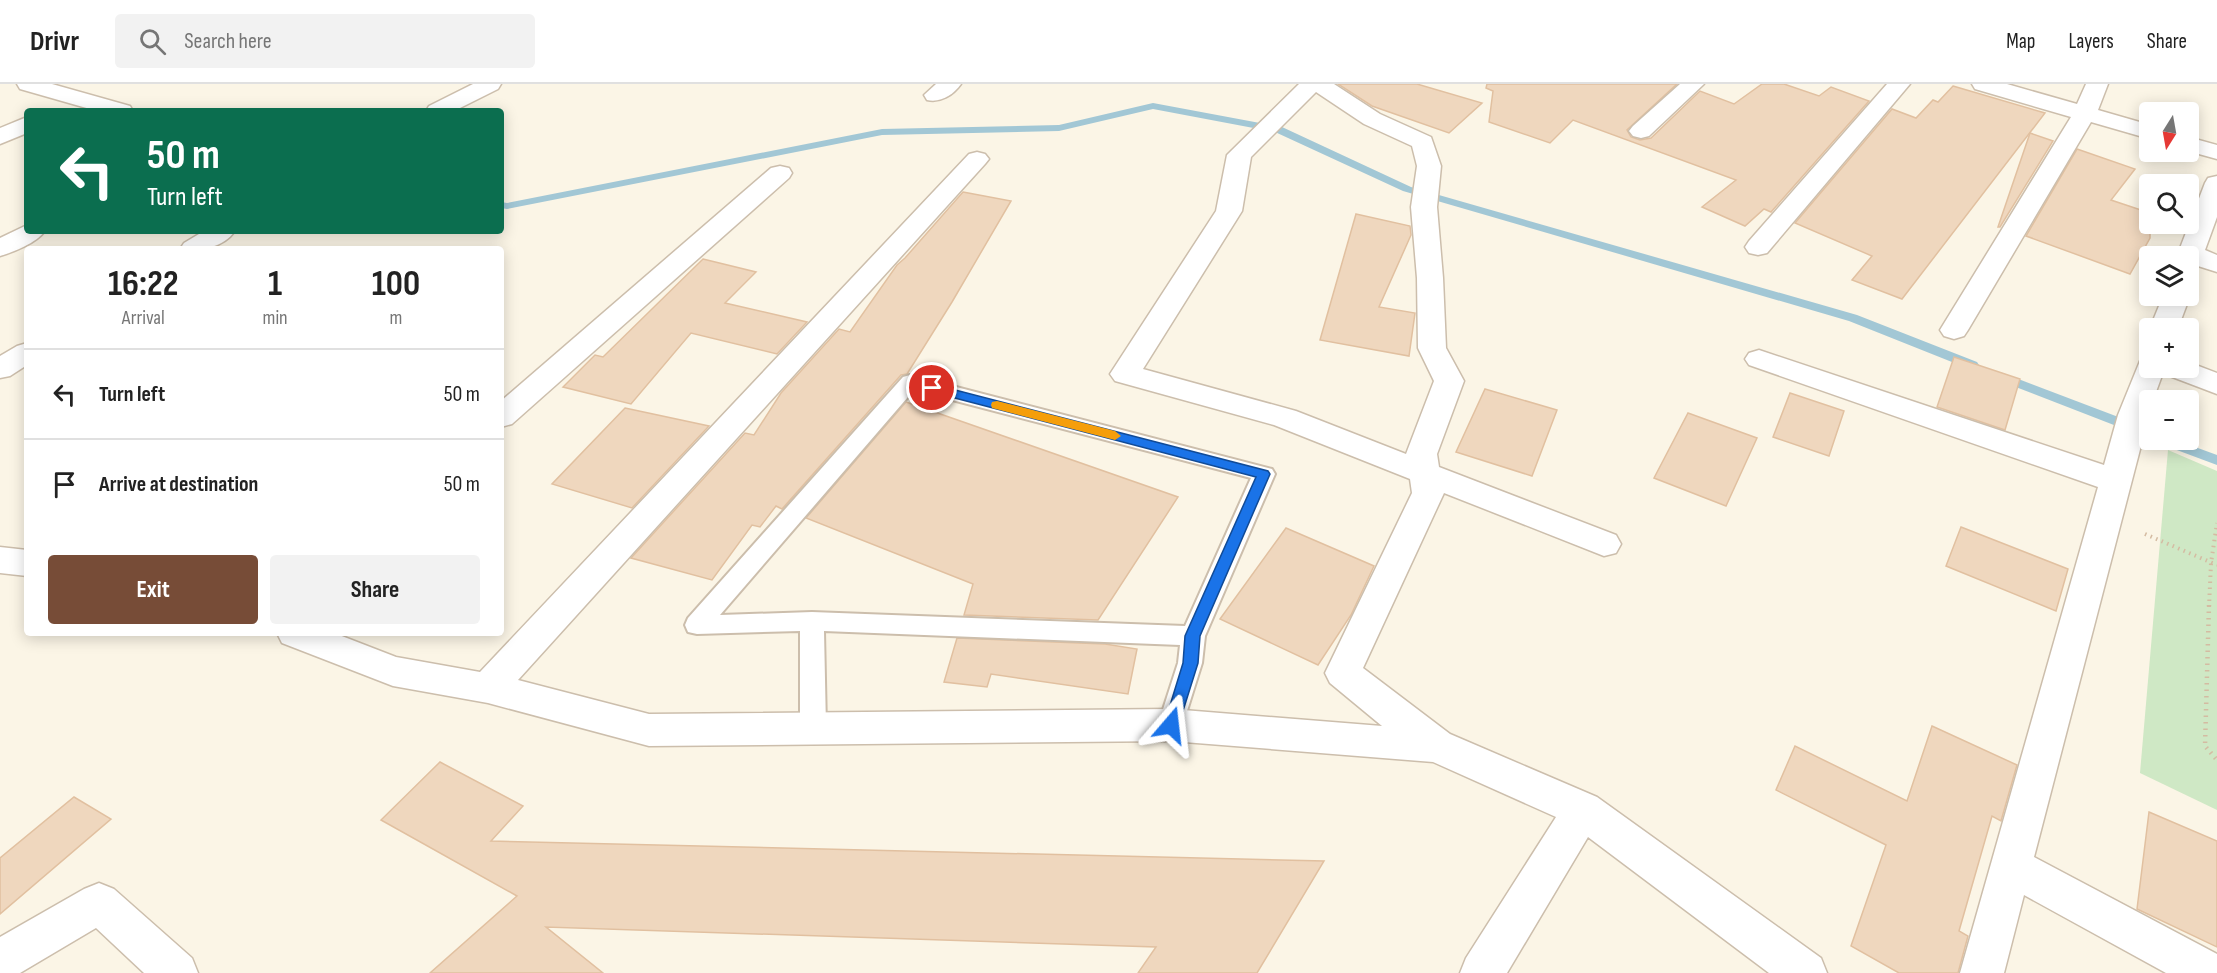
<!DOCTYPE html>
<meta charset="utf-8">
<style>
body{margin:0;font-family:"Sofia Sans Condensed",sans-serif;background:#f2f2f2;color:#222;height:100vh;display:flex;flex-direction:column;font-size:22px;white-space:nowrap}
*{box-sizing:border-box;margin:0}
p{font-size:20px;color:#767676}
.icon{flex:none;width:33px;height:33px;fill:none;stroke:currentColor;stroke-width:2;stroke-linecap:round;stroke-linejoin:round}
.map{position:relative;flex:1;overflow:hidden}
.sheet{position:absolute;left:24px;top:162px;width:480px;height:390px;display:flex;flex-direction:column;background:#fff;border-radius:6px;box-shadow:0 3px 15px #0003}
.sheet>*{flex:none}
.guide{position:absolute;left:24px;top:24px;width:480px;height:126px;border-radius:6px;box-shadow:0 3px 15px #0003;background:#0b6e4f;color:#fff;overflow:hidden}
.needle{width:39px;rotate:191deg}
.fabs{position:absolute;left:2139px;top:18px;display:grid;gap:12px}
.fabs a{display:grid;place-items:center;width:60px;height:60px;border-radius:6px;background:#fff;box-shadow:0 3px 15px #0003;font-size:30px}
.pin{position:absolute;display:grid;place-items:center;width:51px;height:51px;color:#fff;margin:-26px;border:3px solid #fff;border-radius:50%;box-shadow:0 2px 6px #0007}
.me{position:absolute;width:66px;margin:-33px;rotate:17deg;stroke-linejoin:round;filter:drop-shadow(0 0 4px #0008)}
.turn{display:flex;align-items:center;gap:21px;height:126px;padding:0 24px;font-size:27px}
.turn .icon{width:78px;height:78px;stroke-width:2.5}
.turn b{display:block;font-size:42px;line-height:51px}
.eta{display:flex;justify-content:space-evenly;align-items:center;height:102px;text-align:center}
.eta b{font-size:36px;font-weight:700;line-height:42px}
.primary-button{display:flex;gap:12px;margin-top:auto;padding:12px 24px}
.primary-button a{flex:1;height:69px;border-radius:6px;background:#774c37;color:#fff;font-size:24px;font-weight:700;line-height:69px;text-align:center}
.primary-button a+a{background:#f2f2f2;color:#222}
ul{padding:0;list-style:none}
li{display:flex;align-items:center;gap:18px;height:90px;padding:0 24px;border-top:2px solid #e0e0e0}
li div{flex:1}
li b{display:block;font-size:22px}
li em{font-style:normal}
header{display:flex;align-items:center;gap:36px;box-sizing:border-box;height:84px;padding:0 30px;background:#fff;border-bottom:2px solid #e0e0e0}
header strong{font-size:28px}
nav{display:flex;gap:33px;margin-inline-start:auto;font-size:21px}
.search{width:420px;height:54px;background:#f2f2f2;display:flex;align-items:center;gap:15px;box-sizing:border-box;padding:0 21px;border-radius:6px;color:#767676;font-size:22px}
.map>svg:first-child{display:block}
.green{fill:#cfe8c5}
.lines{fill:none;stroke-linecap:round;stroke-linejoin:round}
.stream{fill:#a2c7d5;fill-rule:evenodd}
.building{fill:#efd7be;stroke:#e1c0a0;stroke-width:1.5}
.lane-casing{stroke:#ccbeac;stroke-width:4}
.street-casing{stroke:#ccbeac;stroke-width:3}
.path-far1{stroke:#d4bba2;stroke-width:4;stroke-dasharray:1.5 4.5;stroke-linecap:butt}
.path{stroke:#d4bba2;stroke-width:4.5;stroke-dasharray:1.5 5;stroke-linecap:butt}
.lane{fill:#fff;fill-rule:evenodd}
.street{fill:#fff;fill-rule:evenodd}
.route{fill:#1a73e8;stroke:#114b97;stroke-width:1.5}
.slow{fill:#f59e0b}
</style>
<header>
<strong>Drivr</strong>
<div class="search"><svg class="icon" aria-label="search" viewBox="0 0 24 24"><circle cx="10" cy="10" r="6"/><path d="M15 15l6 6"/></svg>Search here</div>
<nav><a>Map</a><a>Layers</a><a>Share</a></nav>
</header>
<div class="map">
<svg width="2217" height="889" viewBox="0 0 2217 889">
<rect width="100%" height="100%" fill="#fbf5e6"/>
<!-- green -->
<path class="green" d="M2168,366L2217,387V726L2140,689Z"/>
<g class="lines">
<!-- stream -->
<g class="stream">
<path d="M1153,19L1282,43L1411,103L1857,231L1977,278L1979,281L1977,284H1967L1849,237L1403,107L1275,48L1153,25L1059,47L882,51L507,125L501,124V118L507,119L882,45L1059,41Z"/>
<path d="M2000,288L2150,345V355L1995,295L1993,292Z"/>
<path d="M2156,356H2176L2217,371V381L2158,359Z"/>
</g>
</g>
<!-- building -->
<g class="building">
<path d="M1338,0H1417L1482,19L1449,49L1372,22Z"/>
<path d="M1487,0H1677L1627,46L1631,53L1640,56L1651,54L1700,7L1734,20L1762,0H1784L1819,12L1831,3L1869,17L1771,128L1764,125L1745,142L1702,123L1736,96L1573,36L1550,59L1489,38L1493,7L1486,4Z"/>
<path d="M1953,2L2045,29L1902,215L1852,196L1872,172L1795,139L1892,25L1916,34L1933,16L1938,18Z"/>
<path d="M2030,49L2053,57L2000,143H1998Z"/>
<path d="M2077,65L2135,85L2111,116L2150,129V154L2130,190L2026,152Z"/>
<path d="M963,108L1011,117L952,218L907,290L901,291L782,425L776,422L760,443L752,441L712,496L631,474L745,349L754,351L781,309L839,245L850,248L897,181L905,174Z"/>
<path d="M1356,130L1410,142L1411,151L1379,223L1415,229L1409,272L1320,256Z"/>
<path d="M703,175L756,188L725,219L807,238L777,270L691,249L631,320L563,303L595,271L603,273Z"/>
<path d="M1954,273L2020,295L2005,346L1937,323Z"/>
<path d="M1485,305L1557,326L1532,392L1456,368Z"/>
<path d="M1790,309L1844,327L1829,372L1773,353Z"/>
<path d="M906,318L1178,413L1098,536L964,531L973,500L806,434Z"/>
<path d="M625,324L709,342L632,424L552,400Z"/>
<path d="M1688,329L1757,354L1726,422L1654,394Z"/>
<path d="M1961,443L2068,485L2056,527L1946,482Z"/>
<path d="M1286,444L1374,482L1351,531L1318,581L1220,535Z"/>
<path d="M957,554L1105,560L1137,565L1128,610L991,590L987,603L944,598Z"/>
<path d="M1932,642L2017,681L2001,737L1992,732L1959,847L1968,852L1958,889H1899L1851,862L1886,761L1776,706L1795,662L1907,717Z"/>
<path d="M440,678L523,722L491,757L1324,777L1257,889H1138L1156,863L546,843L603,889H430L517,812L381,736Z"/>
<path d="M74,713L111,735L0,830V774Z"/>
<path d="M2149,728L2217,757V863L2137,825Z"/>
</g>
<g class="lines">
<defs>
<path id="lane" d="M910,291L1272,385L1275,390L1205,552L1202,579L1180,649L1171,652L1162,649L1158,641L1178,579L1180,561L824,547L826,644L822,652L813,655L804,652L800,644V547L697,550L688,548L685,541L688,534L903,293ZM914,306L1251,394L1185,542L812,528L720,531Z"/>
<g id="street">
<path d="M17,0H52L130,22L133,27H97L20,5Z"/>
<path d="M473,0H501L498,5L454,27H426L429,22Z"/>
<path d="M936,0H961C953,11 941,19 927,16L924,11Z"/>
<path d="M1299,0H1334L1380,30L1431,53L1441,82L1437,123L1443,194L1446,264L1464,297L1437,370L1439,383L1616,451L1621,460L1616,469L1604,472L1444,409L1363,584L1450,650L1597,713L1821,874L1827,889H1769L1588,753L1507,889H1460L1466,874L1556,733L1433,678L1171,657L649,662L488,619L393,602L282,559L277,549H334L396,573L480,588L969,70L977,68L985,70L989,75L985,80L518,596L649,630L1171,625L1382,642L1330,599L1325,589L1412,409L1410,395L1274,341L1115,297L1110,290L1216,127L1227,71ZM1316,8L1364,40L1412,62L1417,82L1411,123L1417,194L1418,264L1434,297L1406,370L1296,327L1143,285L1242,127L1251,73Z"/>
<path d="M1680,0H1704L1649,52L1641,54L1633,52L1629,47L1633,42Z"/>
<path d="M1887,0H1910L1767,169L1758,171L1749,169L1745,163L1749,157Z"/>
<path d="M1972,0H2007L2077,20L2086,0H2108L2098,26L2150,41V55L2091,38L1968,246L1964,252L1954,255L1944,252L1940,246L2071,33L1975,5Z"/>
<path d="M27,33V49L0,60V44Z"/>
<path d="M2188,53L2217,61V75L2188,67Z"/>
<path d="M780,82L789,84L792,89L789,94L512,340L501,343V317L771,84Z"/>
<path d="M2217,92V133L2205,166L2217,171V188L2198,182L2188,185V172H2177L2205,99L2208,94Z"/>
<path d="M27,141V147H45C36,159 14,168 0,172V154Z"/>
<path d="M204,147H235C221,166 201,165 180,165L184,159Z"/>
<path d="M2188,210L2190,212L2178,244H2150L2163,212Z"/>
<path d="M27,259V281L10,292L0,294V272L17,262Z"/>
<path d="M1759,266L2104,381L2118,331L2140,277L2150,275V284H2188V278L2217,289V310L2167,291L2164,286L2153,316H2150V327L2034,773L2217,870V889H2166L2024,811L2004,889H1960L2098,403L1749,281L1745,275L1749,269Z"/>
<path d="M0,463L27,466V492L0,489Z"/>
<path d="M99,799L114,805L192,874L198,889H144L96,844L20,889H0V853L84,805Z"/>
</g>
</defs>
<!-- lane casing -->
<use href="#lane" class="lane-casing"/>
<!-- street casing -->
<use href="#street" class="street-casing"/>
<!-- path-far1 -->
<g class="path-far1">
<path d="M2145,450L2217,481"/>
<path d="M2209,523L2211,479L2217,439"/>
</g>
<!-- path -->
<path class="path" d="M2209,521L2205,662L2217,676"/>
<!-- lane -->
<use href="#lane" class="lane"/>
<!-- street -->
<use href="#street" class="street"/>
</g>
<!-- route -->
<path class="route" d="M932,300L1268,387L1270,390L1200,552L1198,579L1177,646L1171,648L1166,646L1164,641L1183,579L1185,552L1256,393L928,307L926,304Z"/>
<!-- slow -->
<path class="slow" d="M997,317L1115,347L1121,352L1115,356L992,324L991,321L992,318Z"/>
</svg>
<div class="fabs">
<a><svg class="needle" viewBox="-14 -14 28 28"><path d="M0-13l5 13h-10z" fill="#e53935"/><path d="M0 13l5-13h-10z" fill="#767676"/></svg></a>
<a><svg class="icon" aria-label="search" viewBox="0 0 24 24"><circle cx="10" cy="10" r="6"/><path d="M15 15l6 6"/></svg></a>
<a><svg class="icon" aria-label="layers" viewBox="0 0 24 24"><path d="M12 4l9 5-9 5-9-5zM3 14l9 5 9-5"/></svg></a>
<a>+</a>
<a>−</a>
</div>
<div class="pin" style="left:932px;top:304px;background:#d93025"><svg class="icon" aria-label="arrive" viewBox="0 0 24 24"><path d="M6 21V4h12l-3 4 3 4H6"/></svg></div>
<svg class="me" style="left:1171px;top:641px" viewBox="-20 -20 40 40"><path d="M0-17L14 15 0 8-14 15z" fill="#1a73e8" stroke="#fff" stroke-width="4"/></svg>
<div class="guide">
<div class="turn"><svg class="icon" aria-label="left" viewBox="0 0 24 24"><path d="M17 20v-9H6M10 6l-5 5 5 5"/></svg><div><b>50 m</b>Turn left</div></div>
</div>
<section class="sheet">
<div class="eta">
<div><b>16:22</b><p>Arrival</p></div>
<div><b>1</b><p>min</p></div>
<div><b>100</b><p>m</p></div>
</div>
<ul>
<li><svg class="icon" aria-label="left" viewBox="0 0 24 24"><path d="M17 20v-9H6M10 6l-5 5 5 5"/></svg><div><b>Turn left</b></div><em>50 m</em></li>
<li><svg class="icon" aria-label="arrive" viewBox="0 0 24 24"><path d="M6 21V4h12l-3 4 3 4H6"/></svg><div><b>Arrive at destination</b></div><em>50 m</em></li>
</ul>
<div class="primary-button"><a>Exit</a><a>Share</a></div>
</section>
</div>
